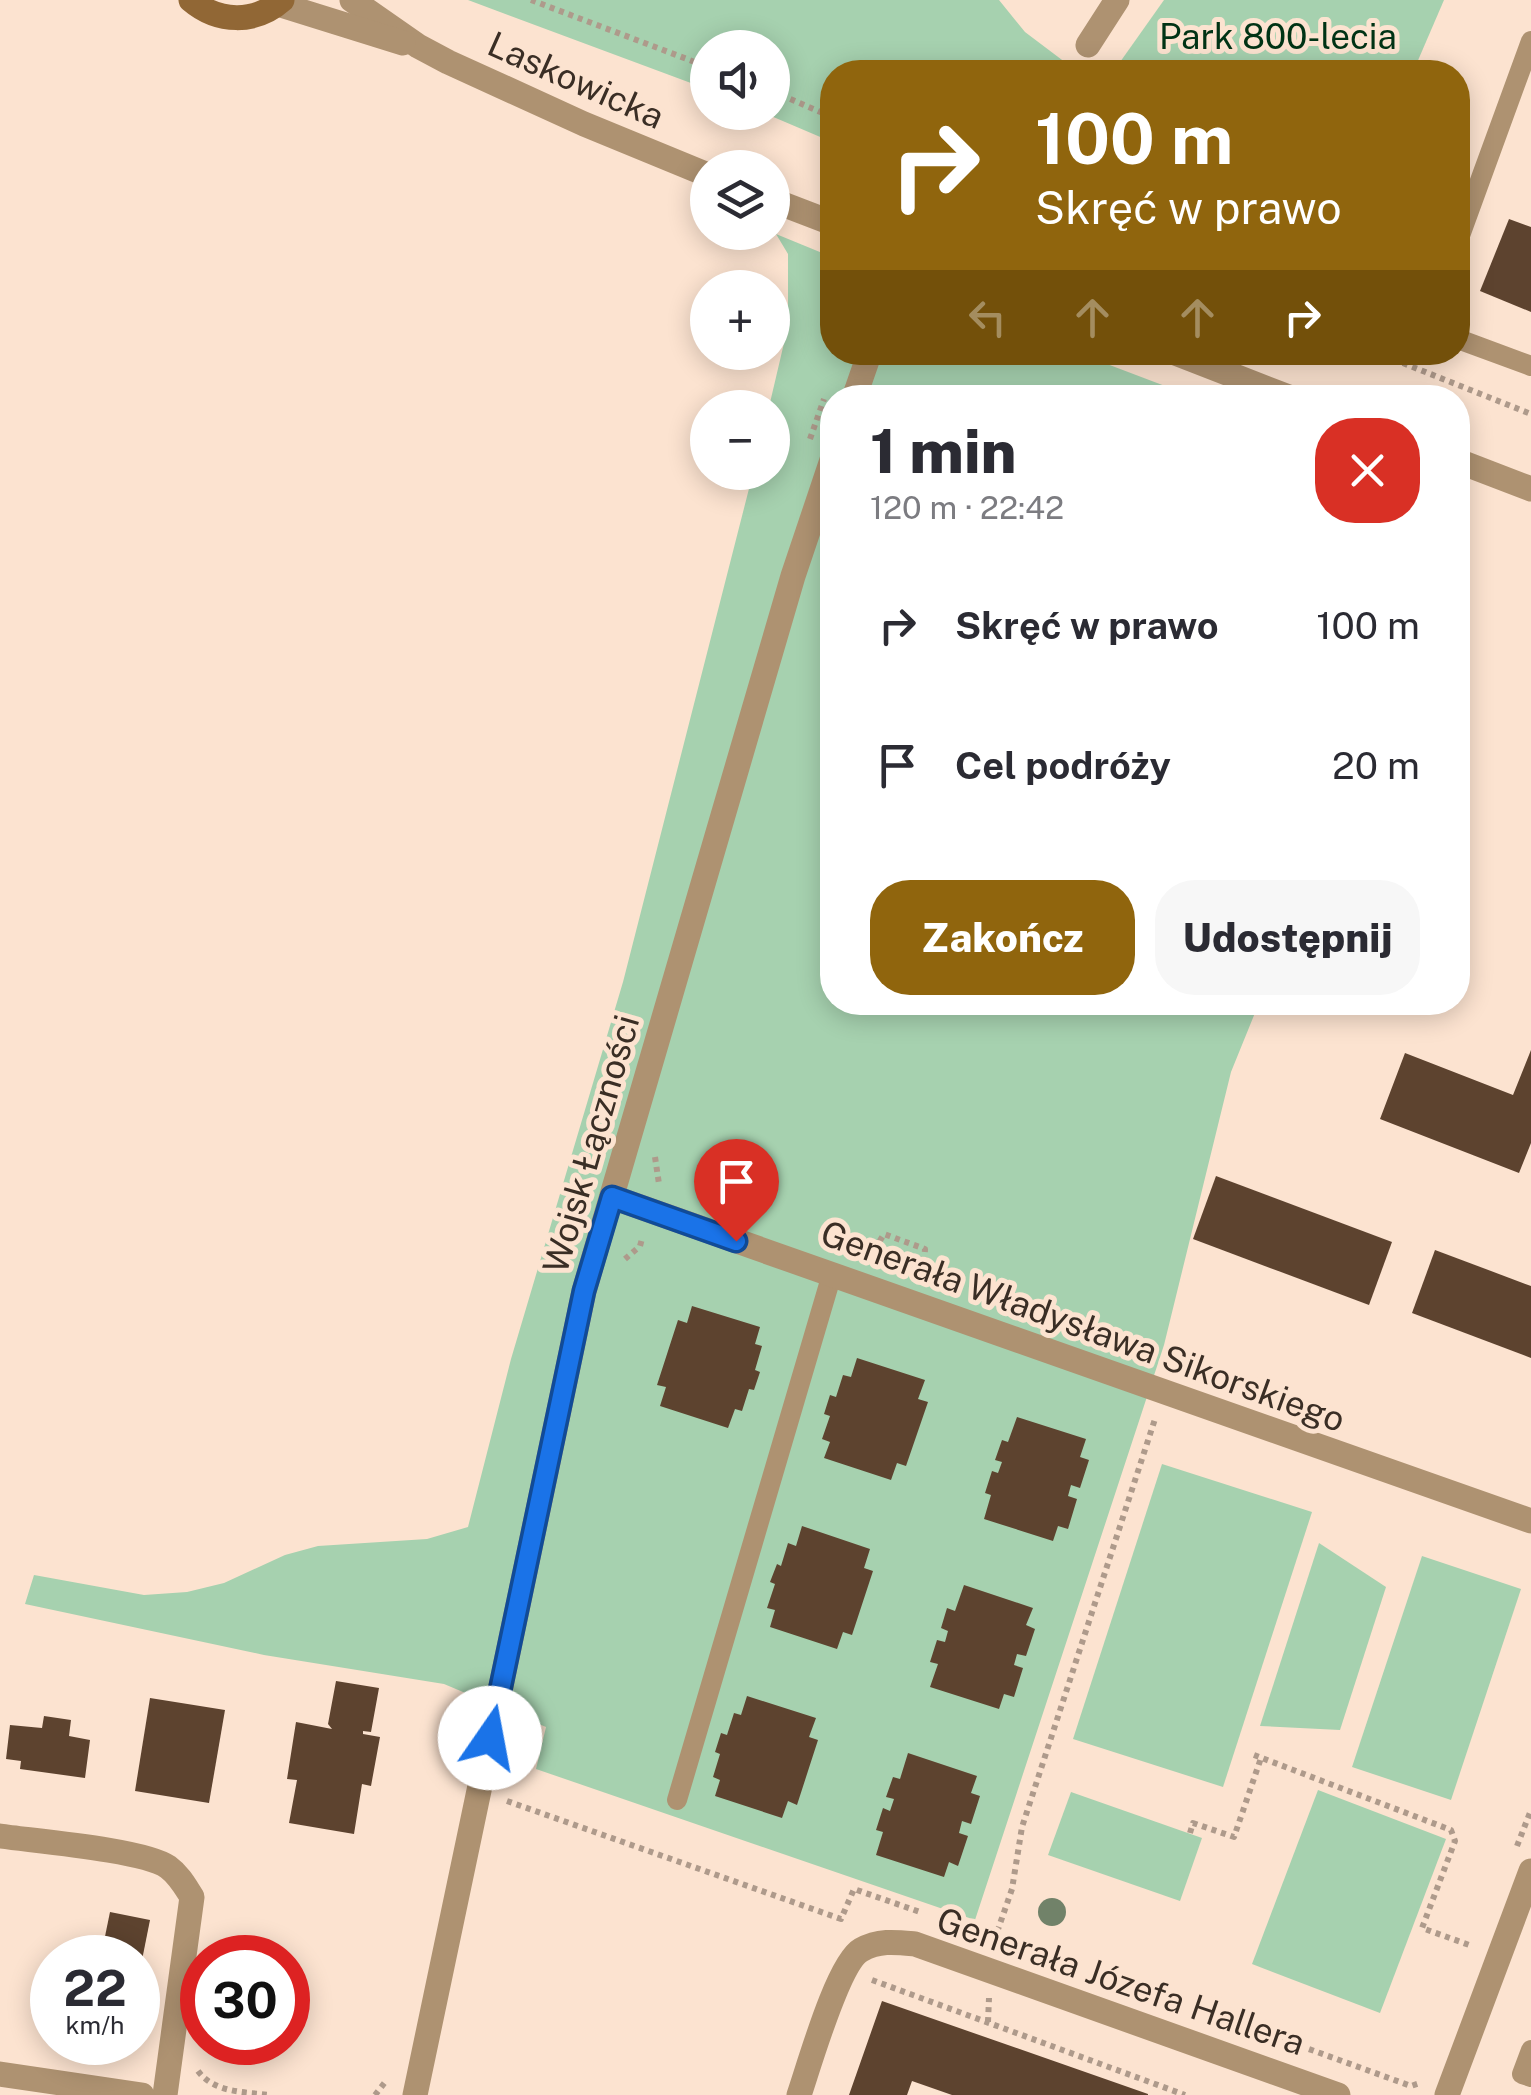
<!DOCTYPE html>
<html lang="pl">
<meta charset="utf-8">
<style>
body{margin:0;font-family:"Public Sans",sans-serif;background:#f7f7f7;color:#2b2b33;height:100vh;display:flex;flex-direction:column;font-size:38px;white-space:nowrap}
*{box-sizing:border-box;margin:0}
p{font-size:32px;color:#7c7c81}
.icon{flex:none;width:55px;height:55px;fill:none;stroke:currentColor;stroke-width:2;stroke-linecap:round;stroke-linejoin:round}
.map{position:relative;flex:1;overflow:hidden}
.sheet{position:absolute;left:820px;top:385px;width:650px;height:630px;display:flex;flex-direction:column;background:#fff;border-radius:40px;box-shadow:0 5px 25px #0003}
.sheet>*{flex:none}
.hud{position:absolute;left:820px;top:60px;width:650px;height:305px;border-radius:40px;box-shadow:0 5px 25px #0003;background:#90650d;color:#fff;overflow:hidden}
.tools{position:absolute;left:690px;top:30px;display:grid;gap:20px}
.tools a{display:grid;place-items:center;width:100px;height:100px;border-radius:50%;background:#fff;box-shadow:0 5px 25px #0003;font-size:50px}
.speed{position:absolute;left:30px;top:1935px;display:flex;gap:20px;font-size:50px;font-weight:700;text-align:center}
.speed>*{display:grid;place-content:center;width:130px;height:130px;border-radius:50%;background:#fff;box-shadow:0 5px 25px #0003;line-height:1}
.speed small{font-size:25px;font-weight:400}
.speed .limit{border:15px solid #d22;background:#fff;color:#111}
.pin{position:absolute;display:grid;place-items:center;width:85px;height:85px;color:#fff;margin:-102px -42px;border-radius:50% 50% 50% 0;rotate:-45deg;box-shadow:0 0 10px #0007}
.pin .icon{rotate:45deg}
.me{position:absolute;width:110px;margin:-55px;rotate:12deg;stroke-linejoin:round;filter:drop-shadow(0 0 8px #0008)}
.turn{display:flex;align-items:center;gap:35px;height:210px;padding:0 50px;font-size:45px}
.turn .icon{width:130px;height:130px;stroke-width:2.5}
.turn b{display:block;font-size:70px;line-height:85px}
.lanes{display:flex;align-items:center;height:95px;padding:0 50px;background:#0003;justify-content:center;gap:50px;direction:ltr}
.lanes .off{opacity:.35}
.round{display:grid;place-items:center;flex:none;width:105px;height:105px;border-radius:40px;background:#f7f7f7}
.overview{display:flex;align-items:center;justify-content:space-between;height:170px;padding:0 50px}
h1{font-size:60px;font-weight:800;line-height:75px}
.action{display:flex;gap:20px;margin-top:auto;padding:20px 50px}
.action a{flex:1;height:115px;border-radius:40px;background:#90650d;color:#fff;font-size:40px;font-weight:800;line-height:115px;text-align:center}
.action a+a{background:#f7f7f7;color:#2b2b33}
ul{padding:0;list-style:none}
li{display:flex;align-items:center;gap:30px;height:140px;padding:0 50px}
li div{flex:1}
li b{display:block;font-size:38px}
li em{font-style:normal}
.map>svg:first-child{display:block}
.green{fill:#a6d1af}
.building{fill:#5d432f}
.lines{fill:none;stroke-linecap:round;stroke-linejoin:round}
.path{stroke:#ae9a8b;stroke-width:6;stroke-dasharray:5 5;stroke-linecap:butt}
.service{stroke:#ae9271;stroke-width:20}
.minor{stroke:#ae9271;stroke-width:25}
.tertiary{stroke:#ae9271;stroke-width:25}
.secondary{stroke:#916735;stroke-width:25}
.tree{fill:#718269}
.route-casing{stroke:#114b97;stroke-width:25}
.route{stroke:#1a73e8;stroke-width:18}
.labels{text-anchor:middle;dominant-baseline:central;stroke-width:10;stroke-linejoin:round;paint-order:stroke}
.park-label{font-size:35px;fill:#003315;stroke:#fce3d0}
.street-label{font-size:35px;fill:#3a2e25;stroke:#fce3d0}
</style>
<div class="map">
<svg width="1531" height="2095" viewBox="0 0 1531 2095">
<rect width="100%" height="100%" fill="#fce3d0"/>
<!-- green -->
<g class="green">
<path d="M468,0H999L1025,32L1078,72H832V142L764,113L772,112V48H708L707,89Z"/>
<path d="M1164,0H1444L1413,72H1113Z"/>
<path d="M776,234L832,257V352L1078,353L1194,397L832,398V1002L1259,1003L1231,1072L1164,1345L975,1920L536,1769L546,1727L444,1684L264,1655L25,1604L34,1575L144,1595L187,1592L224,1583L285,1555L318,1546L427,1539L468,1527L511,1359L623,982L753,473L772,472V408L769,407L788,326V254Z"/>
<path d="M1162,1464L1312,1512L1223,1787L1073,1739Z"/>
<path d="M1319,1543L1386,1587L1340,1730L1260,1726Z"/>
<path d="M1422,1556L1521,1589L1451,1800L1352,1767Z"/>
<path d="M1318,1790L1446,1839L1380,2013L1252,1964Z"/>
<path d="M1071,1792L1202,1838L1180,1901L1048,1855Z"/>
</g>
<!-- building -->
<g class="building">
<path d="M1509,219L1531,227V312L1480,291Z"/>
<path d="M1531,1050V1143L1519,1173L1380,1119L1405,1053L1513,1095Z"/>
<path d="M1216,1176L1392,1242L1369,1305L1193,1239Z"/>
<path d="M1435,1250L1531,1286V1358L1412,1313Z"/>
<path d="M692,1306L760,1327L755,1344L762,1346L755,1370L760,1372L754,1390L749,1389L742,1411L735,1409L728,1428L660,1406L666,1387L657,1385L678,1320L687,1323Z"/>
<path d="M857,1358L925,1380L918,1399L928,1402L906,1466L897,1463L891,1480L824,1458L830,1442L822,1439L830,1416L824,1414L830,1395L836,1397L843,1375L851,1377Z"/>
<path d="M1017,1417L1086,1439L1080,1457L1089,1460L1080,1488L1071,1485L1068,1496L1077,1499L1068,1529L1058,1526L1053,1541L984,1519L991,1495L985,1493L992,1471L998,1473L1002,1462L995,1460L1002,1440L1008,1442Z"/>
<path d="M802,1526L870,1549L864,1568L873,1571L852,1635L843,1632L837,1649L770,1627L775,1610L767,1608L775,1584L770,1582L777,1564L781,1566L788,1543L796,1546Z"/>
<path d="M964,1585L1033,1608L1026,1625L1035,1629L1026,1656L1017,1654L1014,1665L1023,1668L1014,1697L1004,1694L999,1709L930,1687L938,1664L930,1662L937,1640L945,1642L948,1631L941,1628L947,1608L955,1611Z"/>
<path d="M336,1681L379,1688L371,1732L363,1731V1734L380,1737L371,1786L362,1784L354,1834L289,1823L297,1780L287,1779L296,1722L332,1729L328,1724Z"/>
<path d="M747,1696L816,1718L809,1737L818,1740L797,1805L788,1801L782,1818L715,1796L720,1780L713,1777L720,1754L715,1752L721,1733L727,1735L734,1713L741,1715Z"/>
<path d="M150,1698L225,1710L209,1803L135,1791Z"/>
<path d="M44,1716L71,1720L69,1736L90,1740L85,1778L20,1769L21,1761L6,1759L10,1725L42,1728Z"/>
<path d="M908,1753L977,1776L971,1793L980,1796L971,1824L962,1821L959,1833L968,1836L958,1866L949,1862L944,1877L876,1855L883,1832L876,1830L883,1808L890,1811L894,1799L886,1797L893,1777L900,1779Z"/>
<path d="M110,1912L150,1920L142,1960L102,1951Z"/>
<path d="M882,2001L1148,2094V2095H952L912,2081L907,2095H849Z"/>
</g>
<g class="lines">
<!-- path -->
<g class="path">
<path d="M531,0L708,67"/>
<path d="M772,91L832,117"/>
<path d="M1375,352L1531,414"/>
<path d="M810,439L824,399"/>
<path d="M655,1157L659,1184"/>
<path d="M865,1254L876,1247L884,1234L925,1249L924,1266L929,1278"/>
<path d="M625,1259L640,1246L642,1239"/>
<path d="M1254,1755L1451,1830L1455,1841L1422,1928L1472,1946"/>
<path d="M507,1801L841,1919L854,1889L920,1912"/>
<path d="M1190,1833L1193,1823L1234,1837L1261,1758"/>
<path d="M1517,1846L1531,1810"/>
<path d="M994,1941L1012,1889L1022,1827L1155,1419"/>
<path d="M872,1980L1185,2095"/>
<path d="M1215,2015L1411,2086L1420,2083"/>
<path d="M988,2022L989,1998"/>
<path d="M198,2071C214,2093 245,2092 270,2095"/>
<path d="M375,2095L386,2081"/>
</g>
<!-- service -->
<g class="service">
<path d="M1458,241L1531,41"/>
<path d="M1458,339L1531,366"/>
<path d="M677,1800L832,1274"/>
<path d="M1531,2050L1522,2074L1531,2077"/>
</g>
<!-- minor -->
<g class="minor">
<path d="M1088,45L1117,0"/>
<path d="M854,398L870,352"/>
<path d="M612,1197L1531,1521"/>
<path d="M0,1836C35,1841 144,1850 168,1867C179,1875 185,1886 192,1897L165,2095"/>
<path d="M0,2074L142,2095"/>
<path d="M415,2095L584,1291L793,576L832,460"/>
<path d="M799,2095C809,2066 838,1963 861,1950C879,1940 895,1942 915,1944L1338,2095"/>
<path d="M1447,2095L1531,1871"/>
</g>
<!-- tertiary -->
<g class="tertiary">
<path d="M352,0L418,46L448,62L584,124L708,175"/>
<path d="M278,4L403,43"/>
<path d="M772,200L832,223"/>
<path d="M1173,352L1291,398"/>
<path d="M1458,461L1531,489"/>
</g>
<!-- secondary -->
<path class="secondary" d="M191,0C218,23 255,24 282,0"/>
</g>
<!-- trees -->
<circle class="tree" cx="1052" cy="1912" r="14"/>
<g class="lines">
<defs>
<path id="route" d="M490,1738L584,1291L612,1197L736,1241"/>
</defs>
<!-- route casing -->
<use href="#route" class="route-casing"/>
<!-- route -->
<use href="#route" class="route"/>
</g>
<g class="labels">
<!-- park labels -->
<g class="park-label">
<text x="1278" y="36">Park 800-lecia</text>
</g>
<!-- street labels -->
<g class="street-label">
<text transform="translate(576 80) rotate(24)">Laskowicka</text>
<text transform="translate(591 1144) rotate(-74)">Wojsk Łączności</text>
<text transform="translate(1083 1326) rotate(20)">Generała Władysława Sikorskiego</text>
<text transform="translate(1121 1981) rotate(19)">Generała Józefa Hallera</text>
</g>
</g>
</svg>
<div class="tools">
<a><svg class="icon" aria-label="sound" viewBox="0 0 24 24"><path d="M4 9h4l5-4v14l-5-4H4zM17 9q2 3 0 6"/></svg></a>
<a><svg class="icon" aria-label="layers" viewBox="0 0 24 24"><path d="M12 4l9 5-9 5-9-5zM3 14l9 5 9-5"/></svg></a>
<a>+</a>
<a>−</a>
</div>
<div class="speed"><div>22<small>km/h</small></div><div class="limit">30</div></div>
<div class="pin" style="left:736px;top:1241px;background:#d93025"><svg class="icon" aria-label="arrive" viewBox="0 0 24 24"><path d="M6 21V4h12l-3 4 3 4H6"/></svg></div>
<svg class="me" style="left:490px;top:1738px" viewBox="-20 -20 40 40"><circle r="19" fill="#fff"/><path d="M0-13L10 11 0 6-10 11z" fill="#1a73e8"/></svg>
<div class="hud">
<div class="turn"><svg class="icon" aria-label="right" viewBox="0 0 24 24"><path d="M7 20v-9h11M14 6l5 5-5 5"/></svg><div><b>100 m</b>Skręć w prawo</div></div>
<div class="lanes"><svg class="icon off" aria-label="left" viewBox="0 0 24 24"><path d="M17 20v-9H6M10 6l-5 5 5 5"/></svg><svg class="icon off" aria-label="ahead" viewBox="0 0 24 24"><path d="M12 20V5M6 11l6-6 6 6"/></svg><svg class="icon off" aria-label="ahead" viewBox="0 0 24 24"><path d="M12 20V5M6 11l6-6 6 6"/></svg><svg class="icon" aria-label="right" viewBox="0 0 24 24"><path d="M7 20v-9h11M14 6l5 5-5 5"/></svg></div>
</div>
<section class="sheet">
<div class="overview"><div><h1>1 min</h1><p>120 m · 22:42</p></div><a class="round" style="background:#d93025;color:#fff"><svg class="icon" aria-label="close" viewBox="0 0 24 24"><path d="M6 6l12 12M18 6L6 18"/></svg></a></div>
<ul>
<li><svg class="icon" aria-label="right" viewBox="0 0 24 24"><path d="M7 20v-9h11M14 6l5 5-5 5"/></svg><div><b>Skręć w prawo</b></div><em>100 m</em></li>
<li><svg class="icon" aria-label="arrive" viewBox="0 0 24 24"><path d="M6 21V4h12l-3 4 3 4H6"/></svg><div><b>Cel podróży</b></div><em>20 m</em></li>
</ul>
<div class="action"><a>Zakończ</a><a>Udostępnij</a></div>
</section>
</div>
